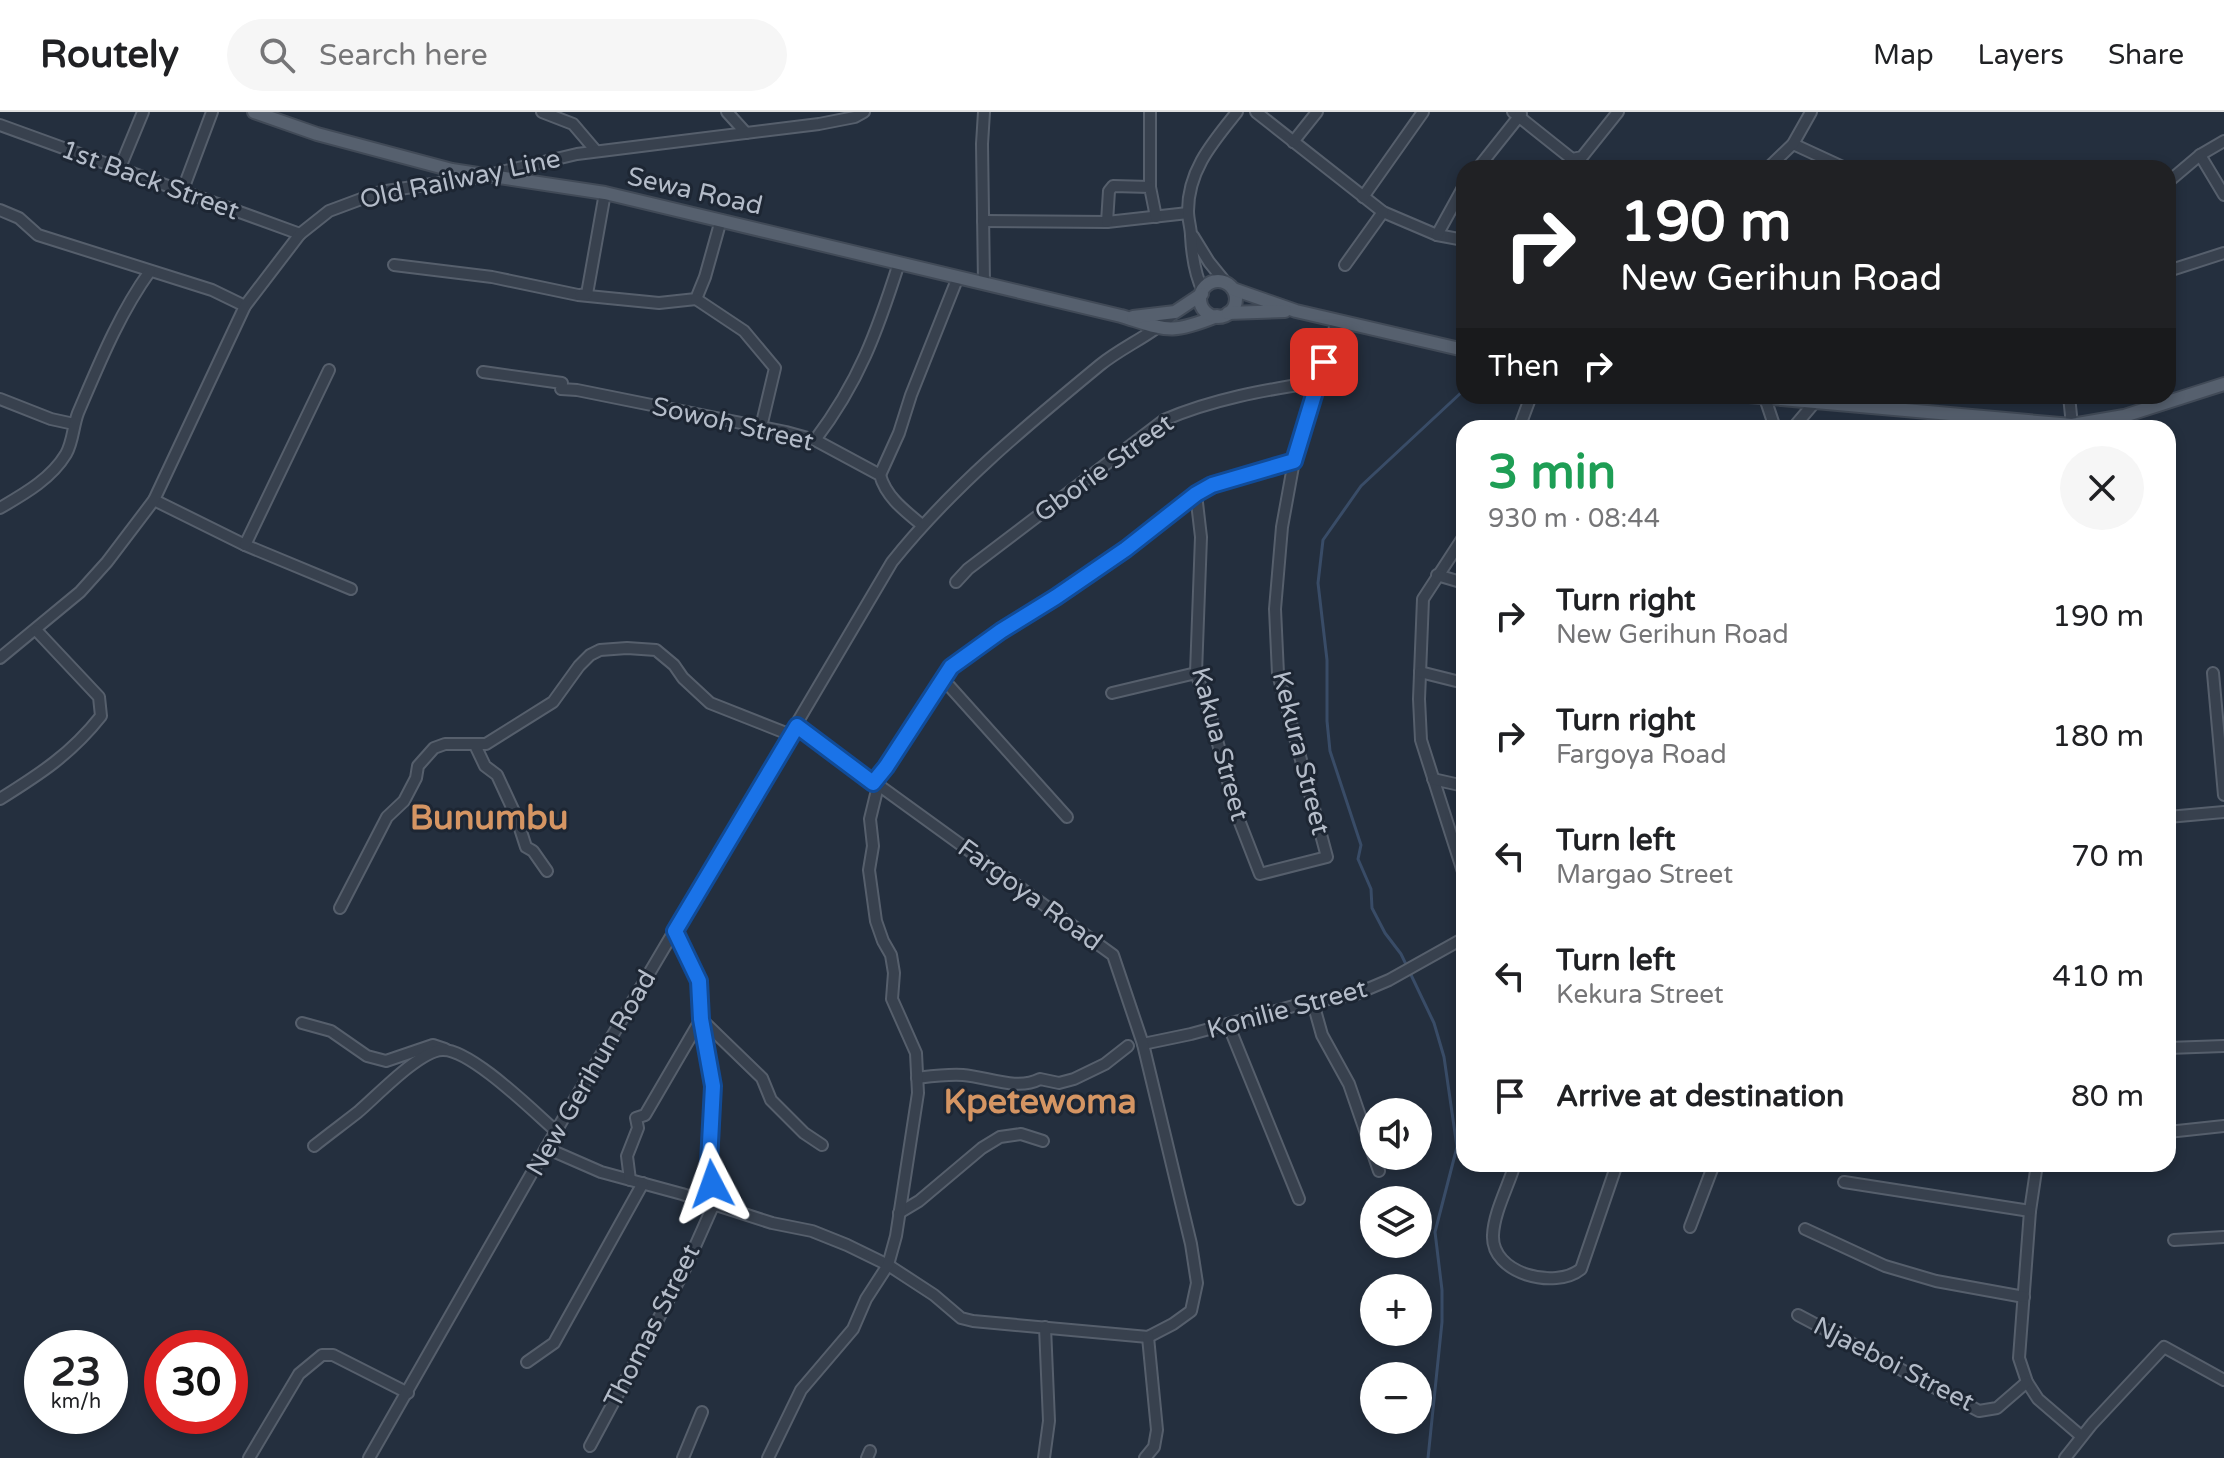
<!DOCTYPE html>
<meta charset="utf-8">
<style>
body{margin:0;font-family:"Varela Round",sans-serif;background:#f6f6f6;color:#202124;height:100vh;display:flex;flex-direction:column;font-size:30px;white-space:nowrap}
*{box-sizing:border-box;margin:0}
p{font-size:26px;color:#757577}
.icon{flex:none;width:44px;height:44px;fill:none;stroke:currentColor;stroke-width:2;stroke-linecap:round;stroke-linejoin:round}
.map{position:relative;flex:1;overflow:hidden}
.panel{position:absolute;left:1456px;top:308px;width:720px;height:752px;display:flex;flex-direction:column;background:#fff;border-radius:24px;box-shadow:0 4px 12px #0003}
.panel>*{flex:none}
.banner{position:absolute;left:1456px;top:48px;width:720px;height:244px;border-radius:24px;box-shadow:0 4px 12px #0003;background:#202124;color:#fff;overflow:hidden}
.fabs{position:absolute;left:1360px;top:986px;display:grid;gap:16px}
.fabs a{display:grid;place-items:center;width:72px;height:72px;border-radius:50%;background:#fff;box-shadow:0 4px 12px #0003;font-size:40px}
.speed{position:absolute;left:24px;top:1218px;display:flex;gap:16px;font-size:40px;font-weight:700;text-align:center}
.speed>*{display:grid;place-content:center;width:104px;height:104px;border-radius:50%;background:#fff;box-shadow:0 4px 12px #0003;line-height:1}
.speed small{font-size:20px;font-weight:400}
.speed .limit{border:12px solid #d22;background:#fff;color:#111}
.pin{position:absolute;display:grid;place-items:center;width:68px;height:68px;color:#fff;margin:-34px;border-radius:16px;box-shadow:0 4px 12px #0006}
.me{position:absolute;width:88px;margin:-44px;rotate:356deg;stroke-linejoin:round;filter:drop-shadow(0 0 6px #0008)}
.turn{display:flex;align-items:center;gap:28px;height:168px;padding:0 32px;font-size:36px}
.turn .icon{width:104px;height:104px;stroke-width:2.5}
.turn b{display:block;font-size:56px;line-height:68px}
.then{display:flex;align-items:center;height:76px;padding:0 32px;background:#0003;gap:16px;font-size:30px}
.round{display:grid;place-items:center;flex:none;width:84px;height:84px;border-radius:42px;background:#f6f6f6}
.headline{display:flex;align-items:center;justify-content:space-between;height:136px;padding:0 32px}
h1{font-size:48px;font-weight:700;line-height:60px;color:#1e9e55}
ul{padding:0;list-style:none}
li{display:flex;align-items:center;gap:24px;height:120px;padding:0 32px}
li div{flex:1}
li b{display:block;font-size:30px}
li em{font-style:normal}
header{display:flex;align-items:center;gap:48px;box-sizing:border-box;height:112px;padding:0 40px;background:#fff;border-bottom:2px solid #e0e0e0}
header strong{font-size:38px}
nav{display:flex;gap:44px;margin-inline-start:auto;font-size:28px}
.search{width:560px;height:72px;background:#f6f6f6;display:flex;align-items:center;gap:20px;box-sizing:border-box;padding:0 28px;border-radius:44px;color:#757577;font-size:30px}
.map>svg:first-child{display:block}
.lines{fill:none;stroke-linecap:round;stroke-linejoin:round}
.stream{stroke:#394c67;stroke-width:3}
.minor-casing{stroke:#565f6c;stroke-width:14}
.major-casing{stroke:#414a57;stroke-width:16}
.minor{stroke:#38414e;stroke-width:10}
.major{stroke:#56606e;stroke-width:12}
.route-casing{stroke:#114b97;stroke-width:20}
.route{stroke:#1a73e8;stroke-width:14}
.labels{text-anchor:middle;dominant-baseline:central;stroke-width:6;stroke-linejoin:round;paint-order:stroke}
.street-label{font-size:26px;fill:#b4bcc9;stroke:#1d2633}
.district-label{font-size:34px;font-weight:bold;fill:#d59563;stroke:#1d2633}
</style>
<header>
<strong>Routely</strong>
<div class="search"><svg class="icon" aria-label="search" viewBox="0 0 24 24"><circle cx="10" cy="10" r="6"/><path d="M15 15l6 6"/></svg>Search here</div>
<nav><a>Map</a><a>Layers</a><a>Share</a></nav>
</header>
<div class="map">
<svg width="2224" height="1346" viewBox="0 0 2224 1346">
<rect width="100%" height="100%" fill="#242f3e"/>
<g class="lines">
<!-- stream -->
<path class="stream" d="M1428,1346L1442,1210V1178L1435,1120L1457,1035L1444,945L1434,911L1401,842L1385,821L1372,796L1371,777L1358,747L1361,733L1330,639L1327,609V548L1318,471L1323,428L1361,374L1464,278"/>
<defs>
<g id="minor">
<path d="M542,0L573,12L596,39"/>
<path d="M727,0L746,21"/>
<path d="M1150,0V75"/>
<path d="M1256,0L1383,100L1437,123L1464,128"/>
<path d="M1513,0L1572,47L1582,45L1618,0"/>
<path d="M0,13L300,122"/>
<path d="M1293,30L1317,0"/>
<path d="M1793,32L1845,56"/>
<path d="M2200,43L2224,83"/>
<path d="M1478,56L1521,2"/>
<path d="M1768,56L1793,32L1811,0"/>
<path d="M119,58L143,0"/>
<path d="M2168,70L2200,43L2224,29"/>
<path d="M182,80L212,0"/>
<path d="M1363,85L1423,0"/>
<path d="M0,98L19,106L38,123L212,178L245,194"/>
<path d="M983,109L1107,110L1188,101"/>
<path d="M1107,110L1109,79L1113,74L1150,75L1156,105"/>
<path d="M1437,123L1464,74"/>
<path d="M1193,124L1209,150L1226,171"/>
<path d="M394,153L492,165L578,183L659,191L696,187L705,165L721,108"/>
<path d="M1345,153L1383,100"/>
<path d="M2168,159L2224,141"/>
<path d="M984,171L982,32L984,0"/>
<path d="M1203,179C1195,163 1192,142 1191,124C1191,116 1188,108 1188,99C1188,58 1213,30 1237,0"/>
<path d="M580,183L587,182L605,81"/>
<path d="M696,187L744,219L775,256L761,315"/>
<path d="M483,260L562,271L561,277L577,278L786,320L815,328L880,363C886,385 905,399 922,413"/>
<path d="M2069,284L2072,313"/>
<path d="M1765,286L1775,316"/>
<path d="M0,287L51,307L74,312"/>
<path d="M1519,316L1531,284"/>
<path d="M1793,316L1815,290"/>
<path d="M815,328C859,270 877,220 899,151"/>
<path d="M880,363L899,321L911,283L958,165"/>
<path d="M1196,382L1201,425L1196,561L1209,598L1237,703L1260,762L1327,745L1278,562L1275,497L1282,415L1294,349L1337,209"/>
<path d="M154,388L245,433L351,477"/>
<path d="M0,396C24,382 51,367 66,342C73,330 73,314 78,301C99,252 119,202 150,159"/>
<path d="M1464,424L1423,487L1419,587L1421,628L1464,763"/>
<path d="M245,433L329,258"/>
<path d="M1437,463L1464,471"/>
<path d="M956,470L968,457L1164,308C1213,287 1264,278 1317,270"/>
<path d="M0,546L80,480L107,450L154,388L245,194L300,122L329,99L380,80L484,64L577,42L819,12L855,5L864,0"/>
<path d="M1420,560L1464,571"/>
<path d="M2213,561L2224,683"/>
<path d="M943,567L1067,705"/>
<path d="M1112,581L1196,561"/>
<path d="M475,633L485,654L497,663L516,704L526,735L533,739L547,759"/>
<path d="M1433,667L1464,674"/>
<path d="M873,671L886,655L951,555L1001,519L1056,485L1126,437L1196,382L1212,373L1294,349"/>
<path d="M0,687C40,662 71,642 101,604L99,585L36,518"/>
<path d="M2168,705L2224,700"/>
<path d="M340,796L387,705L404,689L416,666L418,654L434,636L445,632H486L553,590L579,554L590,543L600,538L627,536L656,538L674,553L683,566L710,591L791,623"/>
<path d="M675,819L699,869L701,907L713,974L709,1050L715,1094"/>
<path d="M1313,891L1322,923L1349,972L1379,1059"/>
<path d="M701,907L762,966L771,988L804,1021L822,1033"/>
<path d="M302,911L331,919L367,944L386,949L433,933L445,937"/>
<path d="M1228,912L1299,1087"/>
<path d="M1143,932L1191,922L1301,892L1356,882L1389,868L1464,826"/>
<path d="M2168,936L2224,934"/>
<path d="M917,966C933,964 947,962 963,963C988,965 1017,979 1040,967L1059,971L1074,967L1105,952L1128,934"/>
<path d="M2168,1020L2224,1014"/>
<path d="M314,1034C329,1022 344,1011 358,1000C377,984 419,939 442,938C470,936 535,1001 557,1020"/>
<path d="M546,1036L601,1060L682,1082L772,1111L812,1119L847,1133L888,1153L934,1183L961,1206L973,1209L1148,1225L1173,1212L1191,1199L1197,1171L1191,1132L1143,932L1113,843L797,614"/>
<path d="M1515,1052C1508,1075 1494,1100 1493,1123C1491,1162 1555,1178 1581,1157L1617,1052"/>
<path d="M2037,1052L2030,1099L2019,1246L2027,1270L2038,1287L2081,1324"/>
<path d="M630,1068L627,1044L638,1016L636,1006L645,1003L701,907"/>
<path d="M1844,1070L2030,1099"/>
<path d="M899,1101L919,1089L982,1036L1000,1025L1021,1022L1043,1029"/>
<path d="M1690,1115L1714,1052"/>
<path d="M1805,1117L1885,1154L1936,1169L2024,1185"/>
<path d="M2174,1128L2224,1125"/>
<path d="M1798,1203L1979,1299L1997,1296L2027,1270"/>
<path d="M527,1250L554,1231L643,1071"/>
<path d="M590,1334L684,1159L713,1094"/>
<path d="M249,1346L299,1262L322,1243H333L408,1281"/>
<path d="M369,1346L546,1036L892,450C952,375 1026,314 1100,253C1125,233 1153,223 1175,200"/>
<path d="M683,1346L702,1300"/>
<path d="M768,1346L801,1278L853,1217L866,1187L888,1153L896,1124L918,981L916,941L892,887L894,861L891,843L883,829L876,809L869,758L873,734L870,707L878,674"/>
<path d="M867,1346L870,1339"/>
<path d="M1044,1346L1049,1309L1045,1215"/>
<path d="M1145,1346L1154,1335L1157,1318L1148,1225"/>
<path d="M2065,1346L2092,1312L2164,1235L2224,1268"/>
</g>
<g id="major">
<path d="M254,0L317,22L452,58L605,81L1121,204C1167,218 1170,223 1217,204"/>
<circle cx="1218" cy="187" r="18"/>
<path d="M1233,177L1296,199L1464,238"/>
<path d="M1228,201L1285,199"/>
<path d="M1133,205L1175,200L1202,182"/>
<path d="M1749,284L2072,313L2124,304L2224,272"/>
</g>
</defs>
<!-- minor casing -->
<use href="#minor" class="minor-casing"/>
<!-- major casing -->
<use href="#major" class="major-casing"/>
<!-- minor -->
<use href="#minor" class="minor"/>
<!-- major -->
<use href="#major" class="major"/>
</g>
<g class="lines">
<defs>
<path id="route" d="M712,1072L709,1050L713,974L701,907L699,869L675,819L797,614L873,671L886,655L951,555L1001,519L1056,485L1126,437L1196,382L1212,373L1294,349L1324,250"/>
</defs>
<!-- route casing -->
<use href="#route" class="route-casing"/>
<!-- route -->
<use href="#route" class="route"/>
</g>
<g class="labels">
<!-- street labels -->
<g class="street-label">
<text transform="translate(460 67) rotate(-12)">Old Railway Line</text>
<text transform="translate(150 68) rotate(20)">1st Back Street</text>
<text transform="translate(695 79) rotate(13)">Sewa Road</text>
<text transform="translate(733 312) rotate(13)">Sowoh Street</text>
<text transform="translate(1104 356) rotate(-36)">Gborie Street</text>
<text transform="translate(1220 632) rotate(75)">Kakua Street</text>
<text transform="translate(1301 641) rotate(76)">Kekura Street</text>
<text transform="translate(1030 783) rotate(36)">Fargoya Road</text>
<text transform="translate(1287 897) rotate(-15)">Konilie Street</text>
<text transform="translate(591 961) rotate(-60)">New Gerihun Road</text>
<text transform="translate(652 1214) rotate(-63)">Thomas Street</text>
<text transform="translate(1894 1252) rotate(27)">Njaeboi Street</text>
</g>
<!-- district labels -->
<g class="district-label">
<text x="489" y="706">Bunumbu</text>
<text x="1040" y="990">Kpetewoma</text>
</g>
</g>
</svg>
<div class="fabs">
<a><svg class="icon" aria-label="sound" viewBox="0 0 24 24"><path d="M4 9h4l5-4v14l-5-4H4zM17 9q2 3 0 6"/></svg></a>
<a><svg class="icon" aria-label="layers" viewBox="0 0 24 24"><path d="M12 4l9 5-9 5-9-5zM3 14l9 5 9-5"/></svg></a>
<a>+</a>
<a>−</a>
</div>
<div class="speed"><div>23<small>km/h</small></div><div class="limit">30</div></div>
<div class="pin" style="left:1324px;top:250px;background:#d93025"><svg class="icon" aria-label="arrive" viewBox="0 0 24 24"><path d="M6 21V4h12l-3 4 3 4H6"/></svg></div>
<svg class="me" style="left:712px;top:1072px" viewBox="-20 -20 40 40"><path d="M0-17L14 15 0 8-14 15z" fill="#1a73e8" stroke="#fff" stroke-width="4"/></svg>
<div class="banner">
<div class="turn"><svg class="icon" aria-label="right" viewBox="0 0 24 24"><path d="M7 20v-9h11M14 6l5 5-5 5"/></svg><div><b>190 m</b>New Gerihun Road</div></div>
<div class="then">Then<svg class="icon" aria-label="right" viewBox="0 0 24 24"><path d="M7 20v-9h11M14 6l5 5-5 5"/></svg></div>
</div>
<section class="panel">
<div class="headline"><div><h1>3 min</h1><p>930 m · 08:44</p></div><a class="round"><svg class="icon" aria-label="close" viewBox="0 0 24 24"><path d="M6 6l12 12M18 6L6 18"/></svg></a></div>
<ul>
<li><svg class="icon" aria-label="right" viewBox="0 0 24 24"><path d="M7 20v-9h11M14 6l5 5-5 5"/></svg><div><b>Turn right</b><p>New Gerihun Road</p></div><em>190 m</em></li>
<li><svg class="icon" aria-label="right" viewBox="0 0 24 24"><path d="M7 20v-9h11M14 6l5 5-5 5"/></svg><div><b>Turn right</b><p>Fargoya Road</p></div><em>180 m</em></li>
<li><svg class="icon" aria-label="left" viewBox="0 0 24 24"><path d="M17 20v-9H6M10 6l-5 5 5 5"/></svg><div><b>Turn left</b><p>Margao Street</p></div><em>70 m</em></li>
<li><svg class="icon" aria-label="left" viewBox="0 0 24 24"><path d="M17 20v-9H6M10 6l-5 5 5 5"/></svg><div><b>Turn left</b><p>Kekura Street</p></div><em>410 m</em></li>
<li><svg class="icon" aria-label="arrive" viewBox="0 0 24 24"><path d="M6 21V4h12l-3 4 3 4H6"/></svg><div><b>Arrive at destination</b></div><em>80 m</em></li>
</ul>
</section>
</div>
